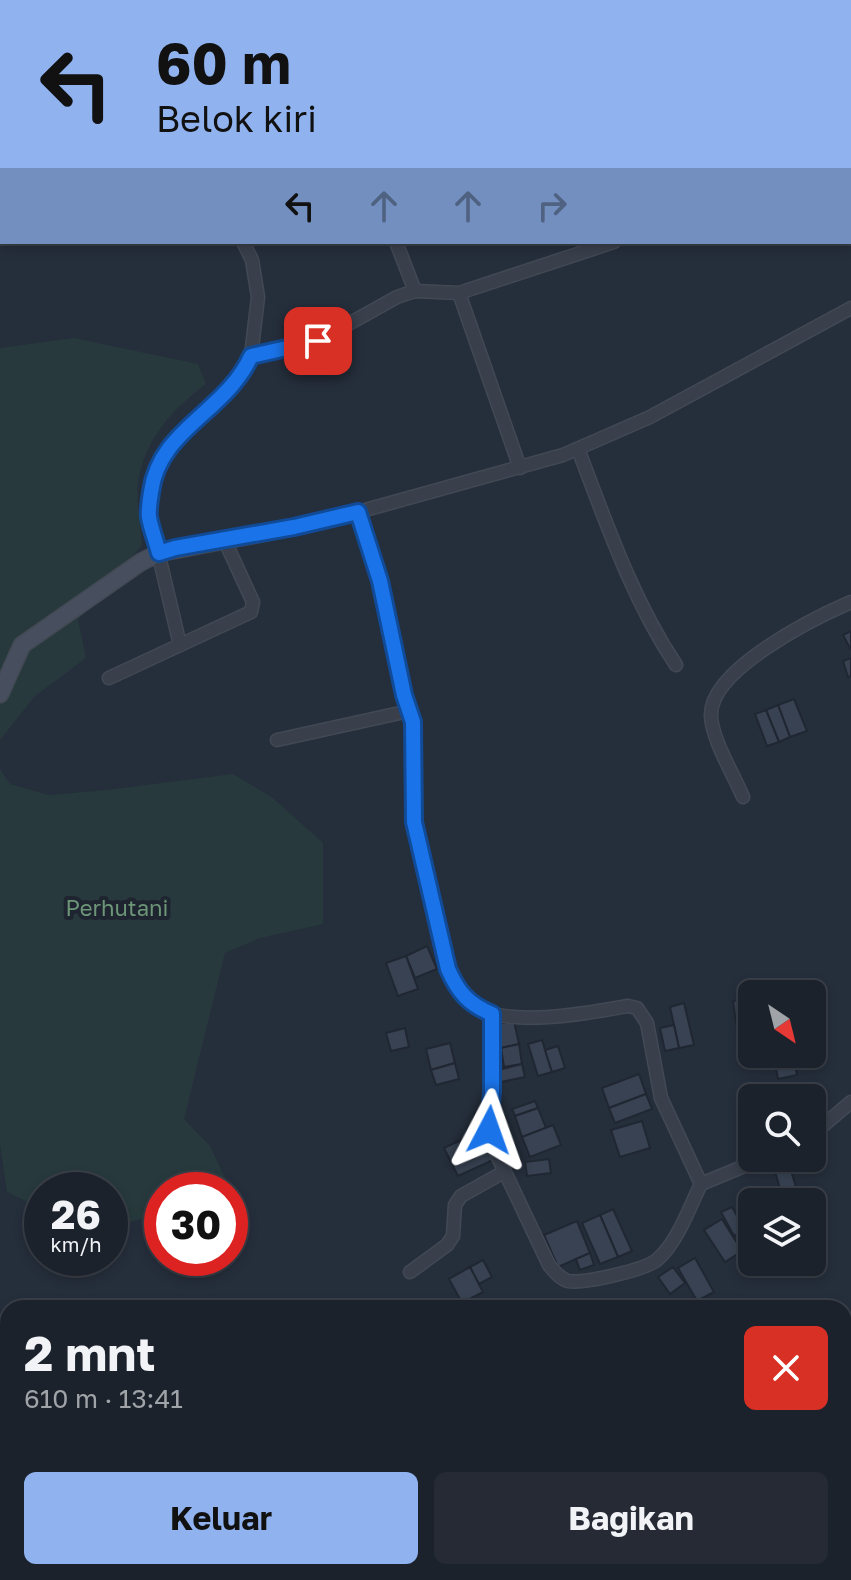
<!DOCTYPE html>
<html lang="id">
<meta charset="utf-8">
<style>
body{margin:0;font-family:"Golos Text",sans-serif;background:#252a34;color:#f1f3f6;height:100vh;display:flex;flex-direction:column;font-size:30px;white-space:nowrap}
*{box-sizing:border-box;margin:0}
p{font-size:26px;color:#a0a4a9}
.icon{flex:none;width:44px;height:44px;fill:none;stroke:currentColor;stroke-width:2;stroke-linecap:round;stroke-linejoin:round}
.map{position:relative;flex:1;overflow:hidden}
.sheet{position:absolute;left:0px;top:1300px;width:852px;height:280px;display:flex;flex-direction:column;background:#1c222c;border-radius:24px 24px 0 0;box-shadow:0 4px 12px #0003,0 0 0 2px #3a3f48}
.sheet>*{flex:none}
.banner{position:absolute;left:0px;top:0px;width:852px;height:244px;box-shadow:0 4px 12px #0003,0 0 0 2px #3a3f48;background:#90b3f0;color:#111;overflow:hidden}
.needle{width:52px;rotate:145deg}
.buttons{position:absolute;left:738px;top:980px;display:grid;gap:16px}
.buttons a{display:grid;place-items:center;width:88px;height:88px;border-radius:12px;background:#1c222c;box-shadow:0 4px 12px #0003,0 0 0 2px #3a3f48;font-size:40px}
.speed{position:absolute;left:24px;top:1172px;display:flex;gap:16px;font-size:40px;font-weight:700;text-align:center}
.speed>*{display:grid;place-content:center;width:104px;height:104px;border-radius:50%;background:#1c222c;box-shadow:0 4px 12px #0003,0 0 0 2px #3a3f48;line-height:1}
.speed small{font-size:20px;font-weight:400}
.speed .limit{border:12px solid #d22;background:#fff;color:#111}
.pin{position:absolute;display:grid;place-items:center;width:68px;height:68px;color:#fff;margin:-34px;border-radius:16px;box-shadow:0 4px 12px #0006}
.me{position:absolute;width:88px;margin:-44px;rotate:4deg;stroke-linejoin:round;filter:drop-shadow(0 0 6px #0008)}
.turn{display:flex;align-items:center;gap:28px;height:168px;padding:0 24px;font-size:36px}
.turn .icon{width:104px;height:104px;stroke-width:2.5}
.turn b{display:block;font-size:56px;line-height:68px}
.lanes{display:flex;align-items:center;height:76px;padding:0 24px;background:#0003;justify-content:center;gap:40px;direction:ltr}
.lanes .off{opacity:.35}
.round{display:grid;place-items:center;flex:none;width:84px;height:84px;border-radius:12px;background:#252a34}
.head{display:flex;align-items:center;justify-content:space-between;height:136px;padding:0 24px}
h1{font-size:48px;font-weight:700;line-height:60px}
.cta{display:flex;gap:16px;margin-top:auto;padding:16px 24px}
.cta a{flex:1;height:92px;border-radius:12px;background:#90b3f0;color:#111;font-size:32px;font-weight:700;line-height:92px;text-align:center}
.cta a+a{background:#252a34;color:#f1f3f6}
.map>svg:first-child{display:block}
.green{fill:#27393c}
.building{fill:#384252;stroke:#202732;stroke-width:2}
.lines{fill:none;stroke-linecap:round;stroke-linejoin:round}
.street-casing{stroke:#424954;stroke-width:15}
.secondary-casing{stroke:#424954;stroke-width:19}
.street{stroke:#39404c;stroke-width:12}
.secondary{stroke:#474f5e;stroke-width:16}
.route-casing{stroke:#114b97;stroke-width:20}
.route{stroke:#1a73e8;stroke-width:14}
.labels{text-anchor:middle;dominant-baseline:central;stroke-width:8;stroke-linejoin:round;paint-order:stroke}
.park-label{font-size:22px;fill:#6d9678;stroke:#1e2530}
</style>
<div class="map">
<svg width="851" height="1580" viewBox="0 0 851 1580">
<rect width="100%" height="100%" fill="#252e3b"/>
<!-- green -->
<g class="green">
<path d="M74,338L198,364L206,384C174,408 147,436 139,477C135,498 141,524 142,545L78,620L86,658L35,696L0,740V348Z"/>
<path d="M0,769L10,784L49,795L107,790L233,774L273,798L323,843V924L260,938L225,953L184,1119L210,1146L225,1178L218,1190H162V1214L110,1227V1190H42V1209L7,1192L0,1144Z"/>
<path d="M304,1303L311,1308H165L181,1305Z"/>
<path d="M8,1393V1572H535L528,1580H0V1399Z"/>
</g>
<!-- building -->
<g class="building">
<path d="M851,631V650L843,635Z"/>
<path d="M851,658V676L848,677L843,661Z"/>
<path d="M794,699L807,731L790,737L778,705Z"/>
<path d="M778,705L790,737L779,742L766,710Z"/>
<path d="M766,710L779,742L767,746L755,714Z"/>
<path d="M427,946L437,969L415,978L406,956Z"/>
<path d="M406,956L418,989L398,996L386,963Z"/>
<path d="M752,998V1027L737,1029L733,1001Z"/>
<path d="M684,1003L694,1045L679,1048L670,1007Z"/>
<path d="M514,1021L519,1044L501,1048L496,1024Z"/>
<path d="M674,1025L679,1048L665,1051L660,1028Z"/>
<path d="M405,1028L409,1047L391,1051L386,1033Z"/>
<path d="M542,1040L552,1072L538,1076L528,1044Z"/>
<path d="M450,1043L455,1063L431,1070L426,1049Z"/>
<path d="M519,1044L522,1064L504,1067L501,1048Z"/>
<path d="M558,1046L565,1068L552,1072L545,1050Z"/>
<path d="M773,1054H793L797,1075L778,1079Z"/>
<path d="M455,1063L459,1079L436,1085L431,1070Z"/>
<path d="M522,1064L525,1077L501,1082L498,1070Z"/>
<path d="M639,1074L646,1094L609,1108L602,1088Z"/>
<path d="M646,1094L652,1109L615,1123L609,1108Z"/>
<path d="M535,1101L538,1108L515,1116L512,1109Z"/>
<path d="M538,1108L546,1128L522,1137L515,1116Z"/>
<path d="M642,1121L650,1148L620,1157L611,1130Z"/>
<path d="M553,1125L561,1145L530,1157L522,1137Z"/>
<path d="M480,1131L493,1160L458,1176L444,1148Z"/>
<path d="M549,1159L551,1173L527,1176L525,1162Z"/>
<path d="M789,1164L796,1187L781,1192L774,1168Z"/>
<path d="M732,1207L745,1230L734,1236L721,1212Z"/>
<path d="M613,1209L632,1251L618,1257L600,1215Z"/>
<path d="M600,1215L618,1257L600,1264L582,1223Z"/>
<path d="M722,1219L742,1251L725,1262L704,1230Z"/>
<path d="M577,1221L590,1253L558,1267L544,1235Z"/>
<path d="M590,1253L594,1265L580,1270L576,1259Z"/>
<path d="M695,1258L714,1292L697,1301L678,1268Z"/>
<path d="M483,1260L492,1277L479,1284L470,1267Z"/>
<path d="M470,1267L483,1292L462,1303L449,1279Z"/>
<path d="M673,1267L685,1283L670,1294L658,1277Z"/>
<path d="M751,1572H778V1573L765,1580H755Z"/>
<path d="M782,1572H831L809,1580H784Z"/>
<path d="M831,1572L833,1580H809Z"/>
<path d="M727,1574L729,1580H705V1579Z"/>
</g>
<g class="lines">
<defs>
<g id="street">
<path d="M607,0L608,2"/>
<path d="M697,2L703,0"/>
<path d="M0,212L2,211"/>
<path d="M396,242L415,291"/>
<path d="M251,356L318,341L397,297L415,291L459,293"/>
<path d="M578,449C606,522 632,599 676,665"/>
<path d="M520,468L459,293L614,242"/>
<path d="M180,645L149,514L152,486L162,457L175,438L221,399L242,376L251,356L258,297L252,260L243,242"/>
<path d="M109,678L251,612L253,602L224,539"/>
<path d="M277,740L409,711"/>
<path d="M743,797C734,775 712,740 711,716C709,670 814,618 851,602"/>
<path d="M492,1014V1092L489,1130L494,1149L549,1265C554,1271 560,1279 568,1281C583,1284 646,1270 658,1259C678,1241 689,1208 701,1184"/>
<path d="M812,1135L851,1102"/>
<path d="M764,1158L701,1184L661,1098L647,1023L637,1008L628,1006C589,1013 506,1029 472,1005C459,995 454,983 448,969L414,822L413,722L404,695L380,581L358,512L563,455L650,417L851,308"/>
<path d="M410,1272L447,1245L453,1236L455,1205L461,1196L504,1172"/>
<path d="M779,1572L782,1580"/>
</g>
<g id="secondary">
<path d="M788,0V2"/>
<path d="M850,124L851,126"/>
<path d="M0,694L22,645L141,562L159,553L294,527L358,512"/>
</g>
</defs>
<!-- street casing -->
<use href="#street" class="street-casing"/>
<!-- secondary casing -->
<use href="#secondary" class="secondary-casing"/>
<!-- street -->
<use href="#street" class="street"/>
<!-- secondary -->
<use href="#secondary" class="secondary"/>
</g>
<g class="lines">
<defs>
<path id="route" d="M318,341L251,356C226,412 159,429 151,492C150,500 148,509 149,517C151,529 156,541 159,553L175,548L294,527L358,512L380,581L404,695L413,722L414,822L448,969C458,992 468,1004 492,1014V1092L489,1130"/>
</defs>
<!-- route casing -->
<use href="#route" class="route-casing"/>
<!-- route -->
<use href="#route" class="route"/>
</g>
<g class="labels">
<!-- park labels -->
<g class="park-label">
<text x="117" y="907">Perhutani</text>
</g>
</g>
</svg>
<div class="buttons">
<a><svg class="needle" viewBox="-14 -14 28 28"><path d="M0-13l5 13h-10z" fill="#e53935"/><path d="M0 13l5-13h-10z" fill="#a0a4a9"/></svg></a>
<a><svg class="icon" aria-label="search" viewBox="0 0 24 24"><circle cx="10" cy="10" r="6"/><path d="M15 15l6 6"/></svg></a>
<a><svg class="icon" aria-label="layers" viewBox="0 0 24 24"><path d="M12 4l9 5-9 5-9-5zM3 14l9 5 9-5"/></svg></a>
</div>
<div class="speed"><div>26<small>km/h</small></div><div class="limit">30</div></div>
<div class="pin" style="left:318px;top:341px;background:#d93025"><svg class="icon" aria-label="arrive" viewBox="0 0 24 24"><path d="M6 21V4h12l-3 4 3 4H6"/></svg></div>
<svg class="me" style="left:489px;top:1130px" viewBox="-20 -20 40 40"><path d="M0-17L14 15 0 8-14 15z" fill="#1a73e8" stroke="#fff" stroke-width="4"/></svg>
<div class="banner">
<div class="turn"><svg class="icon" aria-label="left" viewBox="0 0 24 24"><path d="M17 20v-9H6M10 6l-5 5 5 5"/></svg><div><b>60 m</b>Belok kiri</div></div>
<div class="lanes"><svg class="icon" aria-label="left" viewBox="0 0 24 24"><path d="M17 20v-9H6M10 6l-5 5 5 5"/></svg><svg class="icon off" aria-label="ahead" viewBox="0 0 24 24"><path d="M12 20V5M6 11l6-6 6 6"/></svg><svg class="icon off" aria-label="ahead" viewBox="0 0 24 24"><path d="M12 20V5M6 11l6-6 6 6"/></svg><svg class="icon off" aria-label="right" viewBox="0 0 24 24"><path d="M7 20v-9h11M14 6l5 5-5 5"/></svg></div>
</div>
<section class="sheet">
<div class="head"><div><h1>2 mnt</h1><p>610 m · 13:41</p></div><a class="round" style="background:#d93025;color:#fff"><svg class="icon" aria-label="close" viewBox="0 0 24 24"><path d="M6 6l12 12M18 6L6 18"/></svg></a></div>
<div class="cta"><a>Keluar</a><a>Bagikan</a></div>
</section>
</div>
